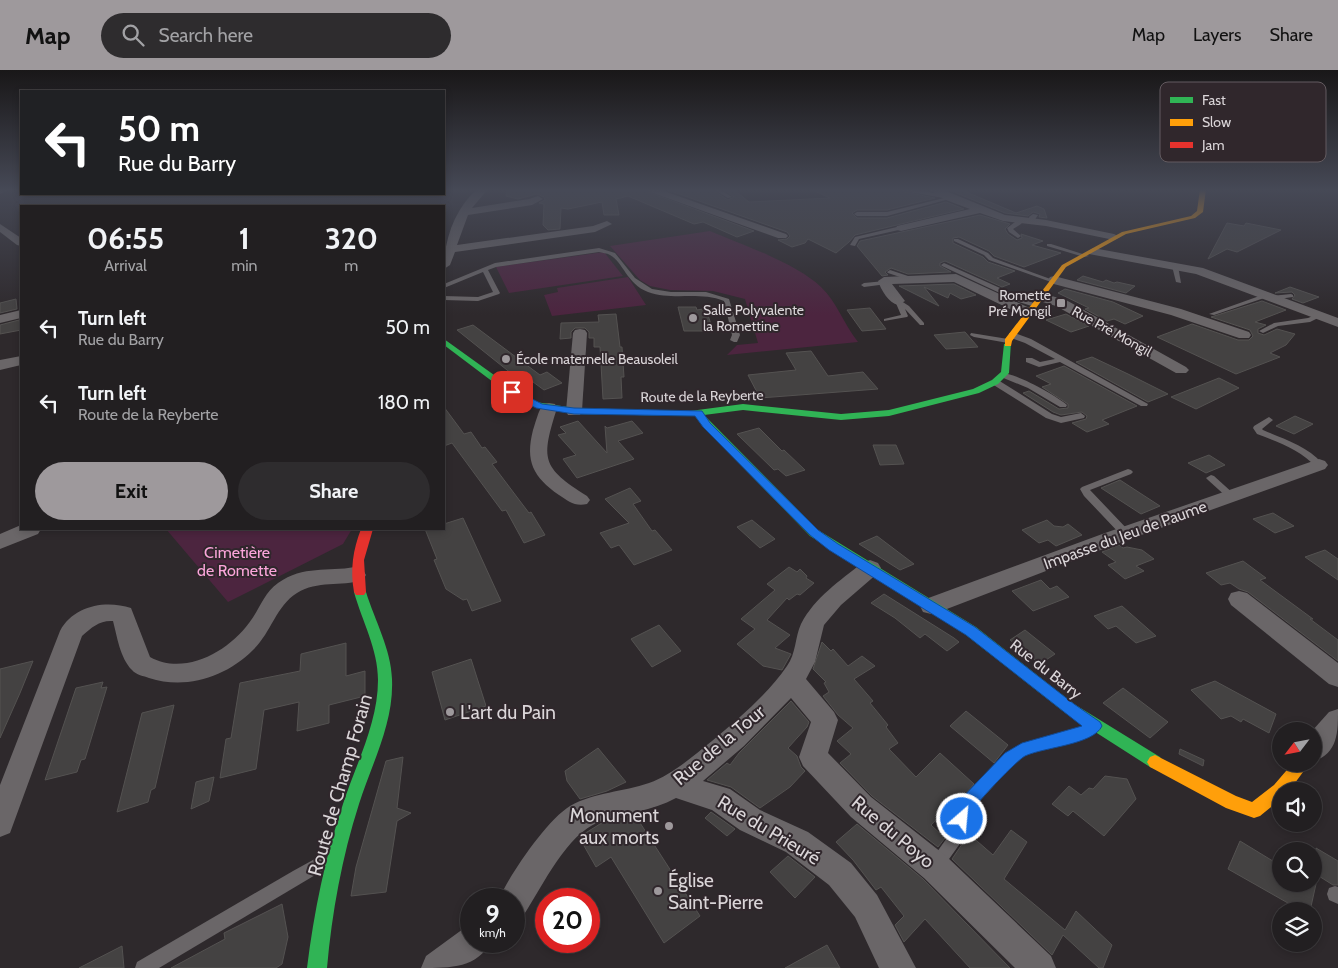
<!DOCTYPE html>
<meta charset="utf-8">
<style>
body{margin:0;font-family:Cabin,sans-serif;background:#2e2c2e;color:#f1f3f6;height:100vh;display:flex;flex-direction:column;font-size:19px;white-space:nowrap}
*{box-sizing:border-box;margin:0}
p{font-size:16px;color:#a2a2a5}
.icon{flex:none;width:28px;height:28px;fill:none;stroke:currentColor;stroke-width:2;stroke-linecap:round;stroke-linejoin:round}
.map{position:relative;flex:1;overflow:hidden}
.sheet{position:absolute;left:20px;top:135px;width:425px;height:325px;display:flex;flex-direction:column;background:#221f21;border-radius:0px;box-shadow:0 2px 8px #0003,0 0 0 1px #3f3d3f}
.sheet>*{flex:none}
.banner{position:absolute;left:20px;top:20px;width:425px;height:105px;border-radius:0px;box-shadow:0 2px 8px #0003,0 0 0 1px #3f3d3f;background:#202124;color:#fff;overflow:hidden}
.needle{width:32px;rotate:238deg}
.buttons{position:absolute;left:1272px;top:652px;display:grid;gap:10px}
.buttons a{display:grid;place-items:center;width:50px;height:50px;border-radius:50%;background:#221f21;box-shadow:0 2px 8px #0003,0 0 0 1px #3f3d3f;font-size:25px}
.speed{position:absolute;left:460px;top:818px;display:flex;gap:10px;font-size:25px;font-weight:700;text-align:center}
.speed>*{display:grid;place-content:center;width:65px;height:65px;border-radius:50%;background:#221f21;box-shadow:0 2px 8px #0003,0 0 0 1px #3f3d3f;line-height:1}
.speed small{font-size:12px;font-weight:400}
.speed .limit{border:8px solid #d22;background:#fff;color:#111}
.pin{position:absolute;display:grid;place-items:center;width:42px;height:42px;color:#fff;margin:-21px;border-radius:10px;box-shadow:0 2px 8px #0006}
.me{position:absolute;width:55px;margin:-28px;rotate:27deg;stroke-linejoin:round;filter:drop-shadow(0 0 4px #0008)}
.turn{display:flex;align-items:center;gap:18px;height:105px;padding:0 15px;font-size:22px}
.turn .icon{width:65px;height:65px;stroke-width:2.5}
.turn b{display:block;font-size:35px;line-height:42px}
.eta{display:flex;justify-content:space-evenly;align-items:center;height:85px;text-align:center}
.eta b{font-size:30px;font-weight:700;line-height:35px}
.action{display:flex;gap:10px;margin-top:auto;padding:10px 15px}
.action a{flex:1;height:58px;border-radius:30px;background:#9e999c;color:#111;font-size:20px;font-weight:700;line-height:58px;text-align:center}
.action a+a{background:#2e2c2e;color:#f1f3f6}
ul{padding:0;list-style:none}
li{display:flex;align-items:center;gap:15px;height:75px;padding:0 15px}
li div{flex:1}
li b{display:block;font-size:19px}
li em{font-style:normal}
header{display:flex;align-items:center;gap:30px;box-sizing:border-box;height:70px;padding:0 25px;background:#9e999c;color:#111}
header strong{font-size:24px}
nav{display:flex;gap:28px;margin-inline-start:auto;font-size:18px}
.search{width:350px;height:45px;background:#2e2c2e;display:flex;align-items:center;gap:12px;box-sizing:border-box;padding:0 18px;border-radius:28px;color:#a2a2a5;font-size:19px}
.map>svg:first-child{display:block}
.green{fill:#4c253f}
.building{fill:#444242;stroke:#545251}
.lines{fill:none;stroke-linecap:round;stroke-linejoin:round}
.lane{fill:#6a6668;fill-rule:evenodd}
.street{fill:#6a6668;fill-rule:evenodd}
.fast{fill:#30b455;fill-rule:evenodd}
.slow{fill:#ff9f0a;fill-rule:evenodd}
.jam{fill:#e5322d;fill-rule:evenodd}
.route{fill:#1a73e8;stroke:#114b97}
.poi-dot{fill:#9e999c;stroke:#30272c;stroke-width:2}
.labels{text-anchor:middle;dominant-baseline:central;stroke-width:4;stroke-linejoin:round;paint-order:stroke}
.far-poi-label{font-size:14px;fill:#dad5d8;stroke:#30272c;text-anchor:start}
.far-street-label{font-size:14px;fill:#dad5d8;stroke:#30272c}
.street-label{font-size:16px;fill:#dad5d8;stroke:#30272c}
.park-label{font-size:16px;fill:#fba5da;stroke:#30272c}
.near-poi-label{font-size:19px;fill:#dad5d8;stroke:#30272c;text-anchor:start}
.near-street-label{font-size:19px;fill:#dad5d8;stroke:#30272c}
.key{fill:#30272c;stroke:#635b60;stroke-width:1}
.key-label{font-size:14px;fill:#dad5d8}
</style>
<header>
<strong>Map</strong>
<div class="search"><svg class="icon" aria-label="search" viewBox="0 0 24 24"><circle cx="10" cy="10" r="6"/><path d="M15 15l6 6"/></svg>Search here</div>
<nav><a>Map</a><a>Layers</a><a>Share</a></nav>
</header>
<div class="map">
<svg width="1338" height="898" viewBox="0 0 1338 898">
<rect width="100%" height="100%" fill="#2e292c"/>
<!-- green -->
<g class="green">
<path d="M710,161C743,175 796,193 821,217C837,232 844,255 858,272L727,285L737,275L758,273L745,229L713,221L670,220L650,216L640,210L610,176Z"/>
<path d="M604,182L623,206L509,223L496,197Z"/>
<path d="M628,207L646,235L552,246L544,225L558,222L557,218Z"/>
<path d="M166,459H352L343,474L228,532Z"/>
</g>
<!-- building -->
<g class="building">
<path d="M507,119H640L754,161L737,167L703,152L694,154L628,126L616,129L619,145H604L602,132L568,139L561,138L560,159L548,160L543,155L544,134L539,133L545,130L544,127L537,124L518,129L506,126Z"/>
<path d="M665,119H695L698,123L704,119H711L728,130L734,127L723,119H733L749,132L830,128L810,119H890L935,128L887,140H857L852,143L857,148H887L946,132L964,139L855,165L849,172L836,183L808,169L805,173L792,177L778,170L787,169L790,166L787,162Z"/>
<path d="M947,119H959L1016,143L1037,136L1044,139L1047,148L1039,147L1040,144L1033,142L1028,146L1005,143Z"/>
<path d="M980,145L1010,154L1005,159L1008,164L1017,170L1022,168L1021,164L1043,171L1032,175L1061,183L1024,197L994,186L989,181L959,167L953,168V173L983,187L988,192L1015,201L997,208L1010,214L1002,217L945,191L940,193V196L951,202L908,204L891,198L885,202L888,205L882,206L857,176L860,171Z"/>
<path d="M1227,153L1244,156L1246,153L1281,160L1237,182L1227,179L1208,189Z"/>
<path d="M1083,206L1103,212L1106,210L1114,213L1117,212L1135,216L1126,223L1077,210Z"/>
<path d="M954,214L976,225L961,229L950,223L948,228L924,217L939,236L899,216Z"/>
<path d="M1290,217L1319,227L1303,233L1292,229L1295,225L1292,222L1275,223Z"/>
<path d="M1065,219L1113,232L1143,246L1125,254L1114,249L1107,251L1085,239L1089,238L1058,223Z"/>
<path d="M16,229L17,239L0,243V233Z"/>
<path d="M1262,231L1286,240L1255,252L1266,255L1258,259V263L1264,265L1277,259L1295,264L1286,275L1270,283L1280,287L1236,304L1157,267L1192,254L1238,270H1249L1253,266L1250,260L1211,247Z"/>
<path d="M678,237H696L697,240L703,239L704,245H708L713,261H684Z"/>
<path d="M870,238L886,259L862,261L847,240Z"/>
<path d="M616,244L620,277H622L624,307H621L622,328L603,329L600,277H594V268H589V262L585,258H575L571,262V268L560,269L561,253L599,252L598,245Z"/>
<path d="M1066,244L1089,256L1071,262L1046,250Z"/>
<path d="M19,250L21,260L0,264V255Z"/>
<path d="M473,255L540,305L547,302L562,313L544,320L529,309L522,312L457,260Z"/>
<path d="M965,262L978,277L946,279L934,265Z"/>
<path d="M811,281L828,306L863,302L878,319L760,328L748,305L796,300L786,283Z"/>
<path d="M1092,287L1128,304L1168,324L1148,332L1076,292Z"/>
<path d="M1064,296L1137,336L1102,350L1109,354L1087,362L1072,353L1086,349L1087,346L1082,342L1061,345L1053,342L1023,323L1029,321L1059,339L1068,338V334L1042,317L1051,314L1036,306Z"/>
<path d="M1219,308L1239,318L1196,339L1171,327Z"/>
<path d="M444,337L464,364L471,362L482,378L485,377L497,392L492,394L529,443L531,442L545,465L524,473L506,440L502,441L452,373L444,376Z"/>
<path d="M1295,346L1313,354L1294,364L1276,356Z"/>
<path d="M578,351L607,383L605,356L607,358L632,351L643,363L618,371L634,389L577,408L563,389L576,385L558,365L566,363L560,357Z"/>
<path d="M759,358L782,381L784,380L805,400L786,406L778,399L774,400L737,364Z"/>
<path d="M873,375H896L904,394L880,395Z"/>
<path d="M1209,385L1225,395L1206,403L1188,393Z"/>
<path d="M1120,410L1143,425L1160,436L1141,444L1101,418Z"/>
<path d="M630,418L641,431L633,434L652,461L655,460L672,480L634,495L619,475L611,478L600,463L629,453L605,429Z"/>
<path d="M1273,443L1294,456L1275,463L1253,449Z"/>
<path d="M463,448L501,531L472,541L467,529L463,530L446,519L434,490L437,489L425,459H444V454Z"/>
<path d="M752,450L775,469L760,478L737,457Z"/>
<path d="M1047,450L1054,456L1063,457L1068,454L1082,465L1056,476L1048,470L1039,473L1022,460Z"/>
<path d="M877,466L914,494L900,500L859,474Z"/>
<path d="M1119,475L1123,478L1127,477L1142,480L1154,489L1136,496L1144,501L1125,509L1108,495L1116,492L1102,482Z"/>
<path d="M1325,480L1338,489V510L1305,487Z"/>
<path d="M1243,491L1266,508L1260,510L1313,549H1310L1338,570V591L1248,522L1239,519L1230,513L1221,515L1206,503Z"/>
<path d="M789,497L797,502L800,499L807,506L806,508L814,513L800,525L797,524L789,530L787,528L767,550L790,565L775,578L791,584L782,600L763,596L737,574L755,559L741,549L775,520L767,514Z"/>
<path d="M1041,510L1050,519L1057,516L1069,527L1033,541L1012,521Z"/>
<path d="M884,524L954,568L959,572L947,581L925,564L920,568L895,548L871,533Z"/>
<path d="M1122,536L1156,566L1136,573L1116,556L1108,559L1094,546Z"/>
<path d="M659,555L681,581L652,597L631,569Z"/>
<path d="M1025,560L1055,584L1040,594L1010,570Z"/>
<path d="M822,572L831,581L833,579L848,596L862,586L875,596L854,609L873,631L870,633L888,655L886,657L898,673L889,679L916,707L940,683L974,714L955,736L953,734L931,755L945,768L938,777L872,726L840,693L851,684L837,671L853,658L838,645L823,626L829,622L824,613L826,612L813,599Z"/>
<path d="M346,573V606L365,601V626L329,635V653L297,661L299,632L264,640L256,699L220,708L226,669L231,668L240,613L300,601L301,584Z"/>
<path d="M471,589L486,636L445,650L432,602Z"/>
<path d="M33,591L20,623L0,668V599Z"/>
<path d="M1215,611L1276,644L1269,663L1243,649L1241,652L1231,646L1221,649L1191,620Z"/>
<path d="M103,612L101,618L107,617L85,689L81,690L77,702L45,710L76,618Z"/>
<path d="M1123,618L1168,652L1150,668L1103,633Z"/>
<path d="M791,631L809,652L807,657L788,678L797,686L801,697L805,701L790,717L760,738L731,717L707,710L727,693L730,695L739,683Z"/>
<path d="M174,635L155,718L151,720L148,732L117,742L142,643Z"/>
<path d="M966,641L1008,675L994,693L950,656Z"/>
<path d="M598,678L626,712L607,721L580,729L567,711L565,701Z"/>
<path d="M1180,679L1204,690L1203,696L1179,684Z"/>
<path d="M403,687L397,738L411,743L397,751L386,822L351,826L356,797L386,691Z"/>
<path d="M1105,706L1127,709L1136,729L1104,766L1073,741L1068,746L1052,734L1069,716L1081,725L1089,718L1093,719Z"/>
<path d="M214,707L209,731L191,739L196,712Z"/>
<path d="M711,742L735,759L727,766L705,748Z"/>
<path d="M635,745L700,846L664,873L611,787L596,797L579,767L600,754Z"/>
<path d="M857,754L923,809L1010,898H970L925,849L904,872L895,855L904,846L881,817L876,820L853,790L836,772Z"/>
<path d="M1011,760L1027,772L1004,809L1065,860L1076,841L1112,875L1103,898H1099L1063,865L1052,885L952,789L969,764L993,785Z"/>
<path d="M1240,771L1281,796V814H1316L1310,841H1302L1228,799Z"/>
<path d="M1316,778L1338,791V815H1333L1314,803Z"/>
<path d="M788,786L815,807L795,828L770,802Z"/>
<path d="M282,834L288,867L282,894L276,898H171L225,869L224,863Z"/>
<path d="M827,875L840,898H785Z"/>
<path d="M122,876L124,898H79Z"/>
</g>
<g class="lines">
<!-- lane -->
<g class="lane">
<path d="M702,119L699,121L697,120V119Z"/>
<path d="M713,119H719L732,127L728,128Z"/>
<path d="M892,119C912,119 935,122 953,128L887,146H857L854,144L857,142H887L944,128Z"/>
<path d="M1120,119H1125V120L1123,121Z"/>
<path d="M1033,144L1038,145L1034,151H1030L1029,147Z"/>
<path d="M1019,149L1024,150L1021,154L1013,159L1021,166L1018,168L1009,162L1007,158Z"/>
<path d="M901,156L903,157V159L859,169L855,176L850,175L855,167Z"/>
<path d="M954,169H958L988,183L993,188L1056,211L1051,212L989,190L984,185L954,171Z"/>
<path d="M1047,174H1051L1089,186L1084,187L1047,176Z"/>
<path d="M599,178L615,183L635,208L652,219L671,222H706L729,229L740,265L737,272H734L730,270L732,265L724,231C699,221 673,231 648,222C627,214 623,192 610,185C607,183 602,183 599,182L496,197L488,200L500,223L499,224L478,231L444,230V226L478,227L493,222L483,202L444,218V214L495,193Z"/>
<path d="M944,193L1038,235L1035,237L1019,232L942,196L941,195Z"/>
<path d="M1175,194L1178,196L1181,213L1176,212L1172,196Z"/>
<path d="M890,200L917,209L918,210L915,212L888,203L887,202Z"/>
<path d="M885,211L888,213L887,214L864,217L861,215L864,213Z"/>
<path d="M1265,224L1268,226L1267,227L1214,245L1209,244Z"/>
<path d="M1291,224L1293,225V227L1271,230L1268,228L1271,226Z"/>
<path d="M898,229L909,236L924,253V255H920L905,239L908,246L907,247L884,251V249L901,245L895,231Z"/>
<path d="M1318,244L1320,245V247L1310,252L1278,256L1263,263L1259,261L1274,253L1308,248Z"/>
<path d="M971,263L1008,269L1012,271L1008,273L974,267L970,265Z"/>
<path d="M1009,263H1015L1031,269L1148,334L1147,336H1141L1060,292L1039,297L1026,292V288H1032L1040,292L1055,289L1025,273L1009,267Z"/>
<path d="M1001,303C1014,302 1057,326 1067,335L1066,337H1060L1028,318L1001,307Z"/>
<path d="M992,310H998L1052,344L1061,347L1081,343L1085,346L1084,348L1061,353L1046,348L992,314Z"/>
<path d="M1269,347L1273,350L1262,359L1263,360C1284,369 1307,376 1322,393L1324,395L1322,397H1316C1301,380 1278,372 1257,364L1253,358L1254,356Z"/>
<path d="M1128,399L1131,400L1133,402L1131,404L1090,420L1129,461L1130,463L1125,466L1121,465L1084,426L1080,419L1082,417Z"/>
<path d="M1211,405L1214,406L1235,425L1237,427L1235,429H1229L1208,410L1206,408Z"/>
<path d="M1090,653L1095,655L1097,659L1095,663L1079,670L1026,685L1016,691L970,742L968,760L966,765L942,799L937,802L932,799L929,794L932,789L954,758L956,739L958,734L1006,683L1017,676L1077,659Z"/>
<path d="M322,785L327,788L330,793L327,798L159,898H135L137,892L293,801Z"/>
<path d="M1335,816L1338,817V834L1329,830L1327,824L1329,818Z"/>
</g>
<!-- street -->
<g class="street">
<path d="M0,119H11L0,124Z"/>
<path d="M477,119H488L472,138L529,129L538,126L543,129L532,135L468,145L457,175L593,156L607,151L612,154L595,162L455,182L450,195L444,199C444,169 455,139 477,119Z"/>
<path d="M642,119H658L786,164L788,166L786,168H778Z"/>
<path d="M928,119H941L1005,145L1046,150L1114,164L1120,167L1114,170L1046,156L1003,151L980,143L901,161L897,160L896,158L897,156L970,139L946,130Z"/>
<path d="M0,154L21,168V176L17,175L0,162Z"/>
<path d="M1093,178L1203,198L1338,248V257L1196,204L1089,184L1087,182Z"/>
<path d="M956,204L1034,240L1036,243L1029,247L1024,246L954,212L892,214L905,231L898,235C889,233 881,220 878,211L884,207Z"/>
<path d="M1054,206L1181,239L1249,262L1251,265L1249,268H1239L1171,245L1050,213L1048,210L1050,207Z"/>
<path d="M1041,223L1066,230L1186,297L1189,300L1186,303H1176L1056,236L1036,230L1034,227L1036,224Z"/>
<path d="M21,240V248L0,253V245Z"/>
<path d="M580,259L585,260L587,263L582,341L580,345H568L566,341L573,263L575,260Z"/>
<path d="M21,286V295L0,300V290Z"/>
<path d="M549,333L555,334L557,338C541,389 541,397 587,426L590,430L587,434C575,437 568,431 559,425C533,407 525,391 533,360C536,351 538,342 543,334Z"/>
<path d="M1319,389L1325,391L1328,395L1325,399L1119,473L939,542L931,544L923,542L920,536L923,530L1105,463Z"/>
<path d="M21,455V459H41L38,464L0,479V464Z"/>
<path d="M870,490L878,493L881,498L878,503L841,535L824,555L815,592L806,609L834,642L838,650L828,683L871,727L946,786L1051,886L1056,898H1015L924,808L851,747L803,696L799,687L811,652L791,628L744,676L703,711L730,719L760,740L808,762L851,793L877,825L916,898H879L855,847L829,815L786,782L740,760L712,740L676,728C652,741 625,743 599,752C567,764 543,815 525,843L514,848V829H499C510,804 547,750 570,736C595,722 623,722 649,713C672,705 693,686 712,671C738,649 768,624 787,596C796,584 795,567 801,554C815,527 840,511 862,493Z"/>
<path d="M355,497L363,500L366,505L363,510C340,517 318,510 297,523C276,536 271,563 253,580C226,607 186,620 149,608C144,606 136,605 132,600C120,588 117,566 113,551C100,550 92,557 82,566L10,763L0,767V715L60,561C74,535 106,530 131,538L150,587C184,606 228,582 249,553C260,539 263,524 278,513C304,495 327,502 355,497Z"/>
<path d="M1239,521L1247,523L1338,593V617L1329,614L1231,535L1228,529L1231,523Z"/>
<path d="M1338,639C1338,662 1338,683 1314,691L1312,661L1329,642Z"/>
<path d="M471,856V871H491C478,898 451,898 421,898L426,886L463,859Z"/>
</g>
<!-- fast -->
<g class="fast">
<path d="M444,269L515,320L536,332L574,338L690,341L743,334L841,344L889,340L973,319L992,310L1001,302L1004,274L1011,272L1009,303L998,314L979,323L889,346L841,350L743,340L704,345L818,460L976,557L1074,634L1160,687L1163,692L1160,697L1155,699L1150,697L1064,642L966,565L810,466L703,356L695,346L574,344L530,336L509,324L444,275Z"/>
<path d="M360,517L364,519L366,522C375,551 391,579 392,609C394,653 372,693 359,734C342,787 332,842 327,898H307C314,842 325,787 343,734C356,694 378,653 378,610C378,579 362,551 354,522L356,519Z"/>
</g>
<!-- slow -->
<g class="slow">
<path d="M1200,119H1206L1203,142L1195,148L1126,164L1066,197L1012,271L1011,276H1005V269L1062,195L1122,162L1191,146L1197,141Z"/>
<path d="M1155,685L1236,726L1252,732L1274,715L1292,694H1309L1289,721H1281V729L1260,746L1254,748L1226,738L1150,697L1147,692L1150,687Z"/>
</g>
<!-- jam -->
<path class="jam" d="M361,459H373L364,490L366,522L364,525H356L354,522C350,499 353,480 361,459Z"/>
</g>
<!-- sky -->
<linearGradient id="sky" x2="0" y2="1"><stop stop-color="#191718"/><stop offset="0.49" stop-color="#464956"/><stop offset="1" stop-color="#464956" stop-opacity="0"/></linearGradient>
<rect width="1338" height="245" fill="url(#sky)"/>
<!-- route -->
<path class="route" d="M509,320H515L542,334L574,338L702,341L710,353L818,460L838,474L975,557L1074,634L1100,652L1102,656C1093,675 1044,677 1025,686C1016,691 978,731 972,741C970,744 970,751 968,755L962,757L956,755L954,749L957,733L1005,683L1022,673L1082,656L966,565L829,480L810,465L703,357L695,346L574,344L536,338L509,324Z"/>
<!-- markers -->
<g class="poi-dot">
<rect x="1056" y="228" width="10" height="10" rx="2.5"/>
<circle cx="693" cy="248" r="5"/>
<circle cx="506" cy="289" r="5"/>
<circle cx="450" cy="642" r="5"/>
<circle cx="669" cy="756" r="5"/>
<circle cx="658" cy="821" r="5"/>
</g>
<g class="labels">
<!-- far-poi labels -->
<g class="far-poi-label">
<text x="1051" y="225" text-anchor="end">Romette<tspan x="1051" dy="16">Pré Mongil</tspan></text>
<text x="703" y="240">Salle Polyvalente<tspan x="703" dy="16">la Romettine</tspan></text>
<text x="516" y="289">École maternelle Beausoleil</text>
</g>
<!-- far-street labels -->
<g class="far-street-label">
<text transform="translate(1112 261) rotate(29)">Rue Pré Mongil</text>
<text transform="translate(702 326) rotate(-1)">Route de la Reyberte</text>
</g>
<!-- street labels -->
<g class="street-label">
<text transform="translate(1125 465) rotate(-20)">Impasse du Jeu de Paume</text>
<text transform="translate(1046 599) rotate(38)">Rue du Barry</text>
</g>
<!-- park labels -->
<g class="park-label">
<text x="237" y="482">Cimetière<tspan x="237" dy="18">de Romette</tspan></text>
</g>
<!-- near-poi labels -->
<g class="near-poi-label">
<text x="460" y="642">L'art du Pain</text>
<text x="659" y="745" text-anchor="end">Monument<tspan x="659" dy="22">aux morts</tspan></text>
<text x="668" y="810">Église<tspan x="668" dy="22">Saint-Pierre</tspan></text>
</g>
<!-- near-street labels -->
<g class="near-street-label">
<text transform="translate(719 675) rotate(-40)">Rue de la Tour</text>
<text transform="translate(340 715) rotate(-74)">Route de Champ Forain</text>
<text transform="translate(769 760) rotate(31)">Rue du Prieuré</text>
<text transform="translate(893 762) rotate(40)">Rue du Poyo</text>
</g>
</g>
<!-- legend -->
<rect x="1160" y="12" width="166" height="80" rx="8" class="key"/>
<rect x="1170" y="27" width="23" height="6" fill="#30b455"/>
<rect x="1170" y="49" width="23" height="7" fill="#ff9f0a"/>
<rect x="1170" y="72" width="23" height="6" fill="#e5322d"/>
<g class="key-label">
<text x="1202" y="35">Fast</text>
<text x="1202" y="57">Slow</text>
<text x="1202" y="80">Jam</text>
</g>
</svg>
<div class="buttons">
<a><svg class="needle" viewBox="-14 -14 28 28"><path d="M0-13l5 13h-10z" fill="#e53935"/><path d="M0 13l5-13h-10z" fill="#a2a2a5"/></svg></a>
<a><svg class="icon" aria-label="sound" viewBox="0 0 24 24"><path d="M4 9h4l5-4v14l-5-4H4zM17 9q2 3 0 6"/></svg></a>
<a><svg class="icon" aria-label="search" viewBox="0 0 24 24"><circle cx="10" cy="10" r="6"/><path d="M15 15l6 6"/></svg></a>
<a><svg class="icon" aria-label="layers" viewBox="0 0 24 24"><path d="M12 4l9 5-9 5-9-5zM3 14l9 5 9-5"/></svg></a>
</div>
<div class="speed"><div>9<small>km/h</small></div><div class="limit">20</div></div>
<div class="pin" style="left:512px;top:322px;background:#d93025"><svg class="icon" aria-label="arrive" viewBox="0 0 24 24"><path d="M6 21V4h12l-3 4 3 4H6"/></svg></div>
<svg class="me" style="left:962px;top:749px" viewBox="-20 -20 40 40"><circle r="17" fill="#1a73e8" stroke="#fff" stroke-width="3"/><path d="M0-11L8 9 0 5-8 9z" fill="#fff"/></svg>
<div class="banner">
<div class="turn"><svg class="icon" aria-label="left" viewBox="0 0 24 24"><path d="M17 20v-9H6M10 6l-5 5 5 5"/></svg><div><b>50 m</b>Rue du Barry</div></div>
</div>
<section class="sheet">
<div class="eta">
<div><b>06:55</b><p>Arrival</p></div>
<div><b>1</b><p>min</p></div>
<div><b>320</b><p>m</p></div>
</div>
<ul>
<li><svg class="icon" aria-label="left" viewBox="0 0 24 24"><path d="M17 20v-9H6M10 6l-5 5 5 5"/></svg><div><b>Turn left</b><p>Rue du Barry</p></div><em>50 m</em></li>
<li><svg class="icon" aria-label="left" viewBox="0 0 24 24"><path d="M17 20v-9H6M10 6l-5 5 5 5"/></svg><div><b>Turn left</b><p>Route de la Reyberte</p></div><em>180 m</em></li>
</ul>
<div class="action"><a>Exit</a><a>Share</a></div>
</section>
</div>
